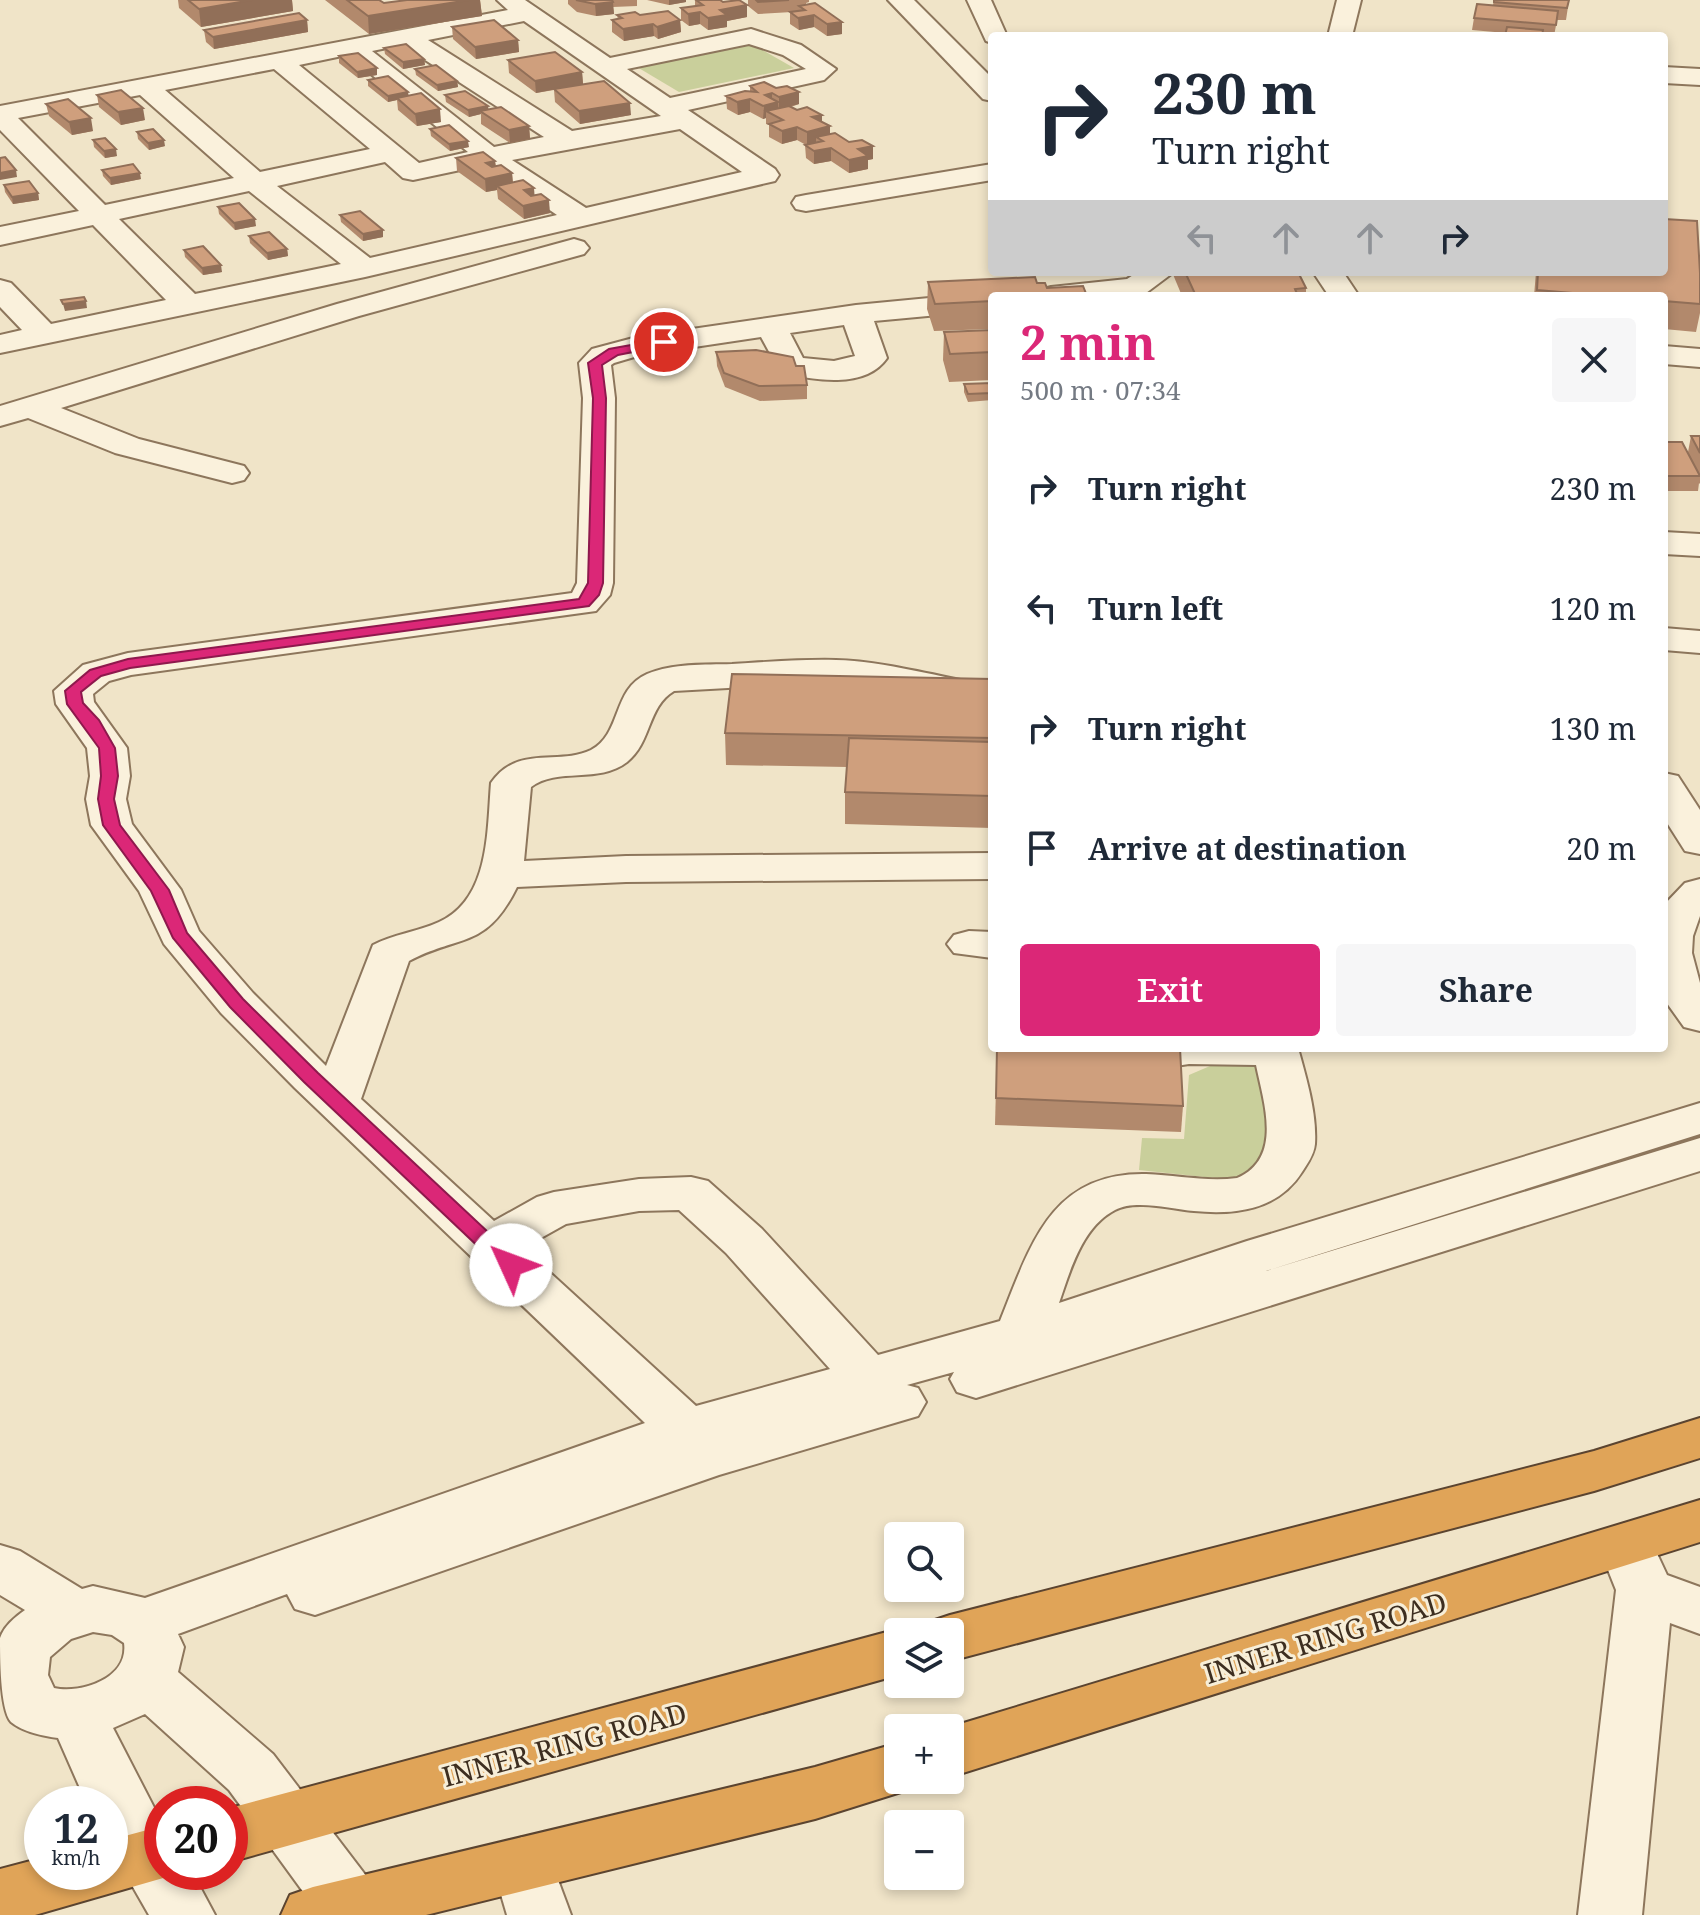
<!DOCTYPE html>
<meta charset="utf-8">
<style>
body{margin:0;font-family:"Noto Serif",serif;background:#f6f6f7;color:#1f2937;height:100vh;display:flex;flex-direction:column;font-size:30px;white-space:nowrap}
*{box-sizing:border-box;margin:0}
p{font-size:26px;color:#747a83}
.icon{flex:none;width:44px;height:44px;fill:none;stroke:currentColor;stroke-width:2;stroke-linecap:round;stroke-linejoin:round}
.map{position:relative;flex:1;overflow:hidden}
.sheet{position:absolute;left:988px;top:292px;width:680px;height:760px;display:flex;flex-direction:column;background:#fff;border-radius:8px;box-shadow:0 4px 12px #0003}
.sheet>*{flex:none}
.top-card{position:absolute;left:988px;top:32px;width:680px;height:244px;border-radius:8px;box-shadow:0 4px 12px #0003;background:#fff;color:#1f2937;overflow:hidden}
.fabs{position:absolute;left:884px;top:1522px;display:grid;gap:16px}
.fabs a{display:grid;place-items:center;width:80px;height:80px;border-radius:8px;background:#fff;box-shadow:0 4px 12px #0003;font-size:40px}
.speed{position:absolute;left:24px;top:1786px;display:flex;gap:16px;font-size:40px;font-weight:700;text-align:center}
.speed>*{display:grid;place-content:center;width:104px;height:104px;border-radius:50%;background:#fff;box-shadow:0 4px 12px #0003;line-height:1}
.speed small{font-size:20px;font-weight:400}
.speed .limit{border:12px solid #d22;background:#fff;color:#111}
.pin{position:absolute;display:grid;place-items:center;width:68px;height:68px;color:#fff;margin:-34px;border:4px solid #fff;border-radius:50%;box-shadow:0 2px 8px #0007}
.me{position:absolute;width:88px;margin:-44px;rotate:313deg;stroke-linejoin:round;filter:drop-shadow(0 0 6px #0008)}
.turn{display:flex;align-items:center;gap:28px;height:168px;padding:0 32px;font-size:36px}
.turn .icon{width:104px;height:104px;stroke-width:2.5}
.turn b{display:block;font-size:56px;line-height:68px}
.lanes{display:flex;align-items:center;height:76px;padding:0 32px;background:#0003;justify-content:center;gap:40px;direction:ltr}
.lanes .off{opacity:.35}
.round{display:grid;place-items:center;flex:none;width:84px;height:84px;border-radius:8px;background:#f6f6f7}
.overview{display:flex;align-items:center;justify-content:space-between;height:136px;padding:0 32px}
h1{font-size:48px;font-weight:700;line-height:60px;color:#db2777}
.primary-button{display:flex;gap:16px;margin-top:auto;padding:16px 32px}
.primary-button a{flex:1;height:92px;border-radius:8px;background:#db2777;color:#fff;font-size:32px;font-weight:700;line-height:92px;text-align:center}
.primary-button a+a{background:#f6f6f7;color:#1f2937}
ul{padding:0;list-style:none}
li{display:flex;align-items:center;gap:24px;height:120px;padding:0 32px}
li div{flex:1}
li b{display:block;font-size:30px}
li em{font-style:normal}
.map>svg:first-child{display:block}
.green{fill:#c9cf9b}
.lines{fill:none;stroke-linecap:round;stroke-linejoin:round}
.minor-casing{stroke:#8d765c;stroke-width:4}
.highway-casing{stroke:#5b4430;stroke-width:4}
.minor{fill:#faf1dc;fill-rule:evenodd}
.highway{fill:#e0a458;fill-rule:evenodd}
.wall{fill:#b2896c}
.shaded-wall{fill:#916f58}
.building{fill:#cf9f7d;stroke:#916f58;stroke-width:2}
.route{fill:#db2777;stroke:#8e194d;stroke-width:2}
.labels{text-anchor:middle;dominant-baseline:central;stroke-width:6;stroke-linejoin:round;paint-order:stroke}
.near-street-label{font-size:28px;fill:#3d2e20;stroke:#f7eed8}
</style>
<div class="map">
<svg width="1700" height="1915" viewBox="0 0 1700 1915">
<rect width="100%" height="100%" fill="#f0e4c8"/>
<!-- green -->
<g class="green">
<path d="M745,40L794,68L679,92L632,64Z"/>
<path d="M1276,1065L1290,1126L1251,1182L1139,1170L1142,1138L1184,1139L1189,1075L1210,1066Z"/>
</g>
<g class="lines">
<defs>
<g id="minor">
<path d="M497,0H525L610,58L751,29L801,45L836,69L824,80L688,110L775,169L779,175L775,181L365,277L0,353V335L22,330L0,307V280L11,283L51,324L166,300L93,225L0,245V227L79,211L0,130V106L508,10ZM524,21L661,116L572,131L428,40ZM749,44L783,55L806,69L670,98L627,69ZM402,45L544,137L494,147L372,51ZM347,55L468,152L419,163L299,65ZM274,69L370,149L260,172L165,90ZM140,95L234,178L105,205L18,118ZM680,129L742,172L586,208L512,160ZM385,162L403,178L413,180L484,165L557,215L370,258L277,186ZM249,191L341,264L195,294L119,219Z"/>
<path d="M888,0H914L992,78V101L983,99Z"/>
<path d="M967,0H991L1007,36H992V43L986,41Z"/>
<path d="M1337,0H1361L1352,36H1328Z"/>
<path d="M1664,67L1700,69V85L1664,83Z"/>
<path d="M992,164V180L806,211L796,209L792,203L796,197L806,195Z"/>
<path d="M574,239L584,242L589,248L584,254L359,316L61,408L139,439L244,466L249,473L244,480L232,483L115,453L28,418L0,426V406L337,304Z"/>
<path d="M1138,272H1174L1146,293L1135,296H1036L1040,290L1051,287L1127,279Z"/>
<path d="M1313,272H1343L1359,296H1329Z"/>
<path d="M992,292L1004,296H992V310L874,321L887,358C865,390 812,380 780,372L761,337L641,355L614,363L611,365L615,398L613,583L610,595L596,611L131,675L109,681L93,694L94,702L127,748L130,776L126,799L132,824L181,890L199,931L253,993L326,1066L373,945C394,934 417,932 439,922C490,899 487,831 491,783C518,744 558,766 591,750C622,734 612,689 647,674C674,663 704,665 732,664C766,662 801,659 836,660C883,661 944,678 992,686V710L838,682L674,691C647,707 652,742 627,762C599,784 557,767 531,787L524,861L626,856L992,853V879L626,882L517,887C486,950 460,934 409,961L361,1099L494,1221L537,1197L554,1192L639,1179L691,1177L708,1181L762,1229L878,1355L1000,1321C1030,1247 1050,1172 1146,1174C1176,1175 1207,1182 1237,1178C1283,1158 1264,1104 1256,1065L1189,1064L1110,1076L1068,1065L1061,1048H1298C1306,1077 1317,1113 1315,1144C1314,1155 1307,1164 1302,1172C1278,1210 1235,1215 1194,1211C1171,1209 1135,1199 1115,1210C1082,1227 1070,1271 1059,1303L1247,1241L1700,1103V1134L1266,1271L1700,1138V1171L976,1398L957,1392L950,1379L954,1372L907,1385L918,1388L926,1402L918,1416L719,1475L315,1615L295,1609L287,1594L178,1634L184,1647L178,1672L273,1754L373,1885L382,1905L377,1915H320L229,1790L145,1714L113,1728L162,1823V1872H192L215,1915H149L110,1847V1804H87L58,1738C43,1736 23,1732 11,1722C0,1710 0,1656 0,1638C4,1626 15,1617 25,1610L0,1595V1545L20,1551L82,1589L93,1586L145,1598L645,1423L295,1088L221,1013L164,944L139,891L91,825L86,799L90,776L87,748L56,704L54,691L83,665L128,653L572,593L577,583L583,398L579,363L592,349L637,337L856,305ZM844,325L855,356L834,361L803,358L790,333ZM679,1210L726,1253L830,1369L696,1406L523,1248L566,1224L639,1211ZM93,1632L112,1635L124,1643C129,1678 82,1694 54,1688L48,1675L50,1657L71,1639Z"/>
<path d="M1664,346L1700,349V367L1664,364Z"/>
<path d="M1664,532L1700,534V556L1664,554Z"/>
<path d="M1664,628L1700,631V653L1664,650Z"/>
<path d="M1664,773L1678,776L1700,810V854L1685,851L1664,818Z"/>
<path d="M1700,879V916L1693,936L1692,953L1700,983V1031L1684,1027L1664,999V905L1685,883Z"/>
<path d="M969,931L992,932V958L954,953L947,944L954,935Z"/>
<path d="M1626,1523L1646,1530L1667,1575L1700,1587V1634L1670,1623L1642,1915H1578L1616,1590L1598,1545L1606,1530Z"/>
<path d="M523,1837L545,1845L571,1915H507L492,1864L501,1845Z"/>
</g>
<g id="highway">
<path d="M1700,1418V1458L1594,1491L950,1661V1632H924L929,1622L950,1615L1594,1451Z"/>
<path d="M1700,1500V1542L950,1777V1728H947Z"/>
<path d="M898,1629L908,1632H898V1675L230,1862V1808Z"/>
<path d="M898,1743V1780H922L920,1786L815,1819L426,1915H281L290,1895L313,1887L815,1767Z"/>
<path d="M162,1826V1872H184L35,1915H0V1869L42,1858V1872H110V1840Z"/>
</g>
</defs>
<!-- minor casing -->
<use href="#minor" class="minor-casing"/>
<!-- highway casing -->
<use href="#highway" class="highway-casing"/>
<!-- minor -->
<use href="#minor" class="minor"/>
<!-- highway -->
<use href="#highway" class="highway"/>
</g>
<!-- wall -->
<g class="wall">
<path d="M178,0H292L293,11L201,27L179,8Z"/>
<path d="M325,0H379L384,3L407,0H480L482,16L369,34Z"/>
<path d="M568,0H637V6L613,7L614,14L596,16L577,12L568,4Z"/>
<path d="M647,0H686V2L669,5Z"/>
<path d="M695,0L723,2L747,5V17L727,21V27L708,30L700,24L689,26L681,20V8L695,6Z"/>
<path d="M748,0H809V2L806,3V5L842,22V34L827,36L814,27L799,30L790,24V12H792L758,14L748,6Z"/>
<path d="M1494,0H1569L1566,20H1557L1554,36H1505L1506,33L1472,30L1474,18L1493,5Z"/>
<path d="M617,15H640L680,20L681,32L658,39L654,36L624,41L612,32V20L618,19Z"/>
<path d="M307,20L308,32L214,49L206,42L204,30Z"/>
<path d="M452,27L518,40L519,52L476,59L453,39Z"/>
<path d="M384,48L424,59L425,65L403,69L385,54Z"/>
<path d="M339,56L377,68V75L358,78L339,63Z"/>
<path d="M508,60L582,72L583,84L631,115L580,124L555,102L554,90L536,93L509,73Z"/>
<path d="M415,69L457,81L458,87L438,91L416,75Z"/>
<path d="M368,80L408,96L441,122L417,126L398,110L397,100L388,102L368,86Z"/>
<path d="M750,86L799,92V104L791,107L830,126V134L849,142L873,146V159L868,160V169L849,173L831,161L814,164L806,158L805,145H806L797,140L782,144L769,137V125L766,124V118L763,119L750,112L738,115L727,109L726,96L750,91Z"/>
<path d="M97,95L145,120L121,125L99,107Z"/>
<path d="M445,95L489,110L529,126L530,139L510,143L481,124V114L469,117L446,102Z"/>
<path d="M46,104L93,131L72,135L49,116Z"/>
<path d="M430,129L469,147L450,151L431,136Z"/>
<path d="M137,132L165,146L149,150L138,139Z"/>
<path d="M93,140L117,156L105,158L94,147Z"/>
<path d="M456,158L495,161L496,166L512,173L513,183L534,195L550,213L524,219L498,199L497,190L486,192L457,171Z"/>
<path d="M102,170L141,179L111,185L103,176Z"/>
<path d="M4,185L38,193L39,200L13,204L5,192Z"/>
<path d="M218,207L256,226L235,230L219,214Z"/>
<path d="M340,215L383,230V237L363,241L341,222Z"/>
<path d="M249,236L287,249L288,256L268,260L250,243Z"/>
<path d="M184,250L222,272L203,275L185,257Z"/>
<path d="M1172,272H1298L1306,288V296H1182Z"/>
<path d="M1536,272L1700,273V313L1696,332L1664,329V296H1534Z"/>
<path d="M928,282L1037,283L1047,288L992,296V329L934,331L927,309Z"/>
<path d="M992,330V380L949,382L943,360L944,332Z"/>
<path d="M716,352L796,366L807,385V399L760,401L725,387L717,366Z"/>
<path d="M992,383V400L968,402L964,392V384Z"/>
<path d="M1691,436H1700V484L1699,483L1698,491H1664V442L1688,452Z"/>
<path d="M992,679V828L845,824V792L847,767L726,765L725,733Z"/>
<path d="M997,1048L1183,1106L1181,1132L995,1125Z"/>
</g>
<!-- shaded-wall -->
<g class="shaded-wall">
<path d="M252,0H292L293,11L201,27L199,9Z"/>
<path d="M469,0H480L482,16L369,34L368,16Z"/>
<path d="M669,0H686V2L669,5Z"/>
<path d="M613,2L614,14L596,16L595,4Z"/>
<path d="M747,5V17L727,21V27L708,30V18L720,10Z"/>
<path d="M700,12V24L689,26L688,14Z"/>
<path d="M814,15V27L799,30L798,18Z"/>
<path d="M307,20L308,32L214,49L213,37Z"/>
<path d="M680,20L681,32L658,39L657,27Z"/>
<path d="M842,22V34L827,36V24Z"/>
<path d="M653,24L654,36L624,41L623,29Z"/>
<path d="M518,40L519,52L476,59L475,47Z"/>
<path d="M424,59L425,65L403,69V62Z"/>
<path d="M377,68V75L358,78L357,72Z"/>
<path d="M582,72L583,84L536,93L535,81Z"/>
<path d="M457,81L458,87L438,91L437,85Z"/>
<path d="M408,92L409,98H397V100L388,102V96Z"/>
<path d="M799,92V104L779,109V97Z"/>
<path d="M772,93V104L778,102L779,115L766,111V118L763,119L765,95Z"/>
<path d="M750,99V112L738,115L737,102Z"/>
<path d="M630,103L631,115L580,124L579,111Z"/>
<path d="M488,106L489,112L480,111L481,114L469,117L468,110Z"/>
<path d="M143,108L145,120L121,125L118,112Z"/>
<path d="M440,109L441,122L417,126L415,114Z"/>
<path d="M822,115V127L812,117Z"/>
<path d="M91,118L93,131L72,135L69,122Z"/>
<path d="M529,126L530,139L510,143L509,130Z"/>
<path d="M830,126V139L816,137V143L807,145V132Z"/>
<path d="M797,127V140L782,144V131Z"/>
<path d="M164,140L165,146L149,150L148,143Z"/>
<path d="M468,141L469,147L450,151L449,144Z"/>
<path d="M873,146V159L868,160V169L849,173V160L858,149Z"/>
<path d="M831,148V161L814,164V151Z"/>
<path d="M116,149L117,156L105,158L104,151Z"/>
<path d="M495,161L496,174L486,163Z"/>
<path d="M16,170L17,177L0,180V173Z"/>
<path d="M140,173L141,179L111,185L110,178Z"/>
<path d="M512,173L513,186H497V190L486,192L485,179Z"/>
<path d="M534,188L535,201L524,190Z"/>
<path d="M38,193L39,200L13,204L12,197Z"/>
<path d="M549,200L550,213L524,219L523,206Z"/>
<path d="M255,219L256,226L235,230L234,223Z"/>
<path d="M383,230V237L363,241V234Z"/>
<path d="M287,249L288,256L268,260L267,253Z"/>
<path d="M221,265L222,272L203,275L202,268Z"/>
<path d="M86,301L87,308L65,311L63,304Z"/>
</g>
<!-- building -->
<g class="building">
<path d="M188,0H252L199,9Z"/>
<path d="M347,0H379L384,3L407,0H469L368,16Z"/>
<path d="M576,0H612L613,2L595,4Z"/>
<path d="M696,0H720L723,2L739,0L747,5L720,10L727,15L708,18L700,12L688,14L681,8L703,5Z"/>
<path d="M756,0H789L758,2Z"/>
<path d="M1494,0H1569L1567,8L1494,2Z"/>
<path d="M815,3L842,22L827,24L814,15L798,18L790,12L805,10L799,6Z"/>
<path d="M1477,4L1558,11L1556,25L1474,18Z"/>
<path d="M668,11L680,20L657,27L653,24L623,29L612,20L622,18L617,15L635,12L640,15Z"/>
<path d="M299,13L307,20L213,37L204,30Z"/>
<path d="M494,20L518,40L475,47L452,27Z"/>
<path d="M1507,27L1543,30L1542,36H1505Z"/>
<path d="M406,44L424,59L403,62L384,48Z"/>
<path d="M555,52L582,72L535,81L508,60Z"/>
<path d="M358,53L377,68L357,72L339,56Z"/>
<path d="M436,65L457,81L437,85L415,69Z"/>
<path d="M388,76L408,92L388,96L368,80Z"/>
<path d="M604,81L630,103L579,111L554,89Z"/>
<path d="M764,82L776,88L787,86L799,92L779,97L772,93L765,95L778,102L763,106L750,99L737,102L726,96L745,91L757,92L750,86Z"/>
<path d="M121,90L143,108L118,112L97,95Z"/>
<path d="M465,91L488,106L468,110L445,95Z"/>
<path d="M421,93L440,109L415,114L397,98Z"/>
<path d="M68,99L91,118L69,122L46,104Z"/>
<path d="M789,106L797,110L807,107L822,115L812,117L830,126L807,132L797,127L782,131L769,124L783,120L766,111Z"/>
<path d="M501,107L529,126L509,130L480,111Z"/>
<path d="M449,125L468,141L449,144L430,129Z"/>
<path d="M153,129L164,140L148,143L137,132Z"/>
<path d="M835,133L849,142L862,140L873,146L858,149L868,156L849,160L831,148L814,151L805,145L823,141L816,137Z"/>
<path d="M105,138L116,149L104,151L93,140Z"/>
<path d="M483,152L495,161L486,163L492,167L501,165L512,173L485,179L456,158Z"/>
<path d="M5,157L16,170L0,173V158Z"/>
<path d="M133,164L140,173L110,178L102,170Z"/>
<path d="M523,180L534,188L524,190L531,196L541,194L549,200L523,206L497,186Z"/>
<path d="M29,181L38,193L12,197L4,185Z"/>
<path d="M239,203L255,219L234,223L218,207Z"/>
<path d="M360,211L383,230L363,234L340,215Z"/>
<path d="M1664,219L1697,221L1700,273V304L1664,301V296H1608L1537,290L1538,272H1664Z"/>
<path d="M269,232L287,249L267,253L249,236Z"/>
<path d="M203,246L221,265L202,268L184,250Z"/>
<path d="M1185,272H1298L1306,288L1295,289L1298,296H1196Z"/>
<path d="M1035,277L1037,283H1045L1047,288L1083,286L1087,296H992V301L935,304L928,282Z"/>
<path d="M84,297L86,301L63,304L61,300Z"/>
<path d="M992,330V352L950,354L944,332Z"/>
<path d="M756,350L793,357L796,366H804L807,385L759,386L724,373L716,352Z"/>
<path d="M992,383V393L968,394L964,384Z"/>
<path d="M1691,436H1700V453Z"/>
<path d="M1664,442H1682L1700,476H1664Z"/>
<path d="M732,674L992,679V738L725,733Z"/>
<path d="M849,738L992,742V796L845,792Z"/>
<path d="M997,1048H1180L1183,1106L996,1098Z"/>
</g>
<!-- route -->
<path class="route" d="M664,339L670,342L668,345L618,355L602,365L606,398L603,583L599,595L589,606L130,668L101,676L81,692L83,703L99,720L115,748L118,776L114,799L120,825L169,890L187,933L243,999L318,1073L518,1260L521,1265L511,1272L503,1270L304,1082L230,1007L173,938L151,891L103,825L98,799L101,776L99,748L67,704L65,691L90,670L128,659L579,599L588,583L593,398L588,363L609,349Z"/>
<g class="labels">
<!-- near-street labels -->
<g class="near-street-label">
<text transform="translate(1325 1637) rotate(-17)">INNER RING ROAD</text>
<text transform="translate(564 1744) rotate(-15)">INNER RING ROAD</text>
</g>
</g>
</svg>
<div class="fabs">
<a><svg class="icon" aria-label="search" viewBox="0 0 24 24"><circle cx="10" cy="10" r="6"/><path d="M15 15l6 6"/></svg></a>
<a><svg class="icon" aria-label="layers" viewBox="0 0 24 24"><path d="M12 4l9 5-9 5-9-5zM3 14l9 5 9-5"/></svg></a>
<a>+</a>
<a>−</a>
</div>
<div class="speed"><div>12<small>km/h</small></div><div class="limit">20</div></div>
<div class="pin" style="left:664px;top:342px;background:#d93025"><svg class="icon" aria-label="arrive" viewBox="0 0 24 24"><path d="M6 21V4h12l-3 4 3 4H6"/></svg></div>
<svg class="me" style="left:511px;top:1265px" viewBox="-20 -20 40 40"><circle r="19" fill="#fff"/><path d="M0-13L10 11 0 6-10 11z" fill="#db2777"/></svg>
<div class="top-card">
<div class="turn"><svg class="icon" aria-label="right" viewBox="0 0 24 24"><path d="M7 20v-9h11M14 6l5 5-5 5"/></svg><div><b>230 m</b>Turn right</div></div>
<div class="lanes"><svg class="icon off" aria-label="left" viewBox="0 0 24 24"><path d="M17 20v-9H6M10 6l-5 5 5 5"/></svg><svg class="icon off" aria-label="ahead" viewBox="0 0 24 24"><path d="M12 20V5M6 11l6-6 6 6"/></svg><svg class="icon off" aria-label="ahead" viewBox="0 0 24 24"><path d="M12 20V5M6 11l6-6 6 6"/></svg><svg class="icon" aria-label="right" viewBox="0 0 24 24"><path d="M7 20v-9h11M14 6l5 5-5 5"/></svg></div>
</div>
<section class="sheet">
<div class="overview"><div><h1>2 min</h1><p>500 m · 07:34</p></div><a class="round"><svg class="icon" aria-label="close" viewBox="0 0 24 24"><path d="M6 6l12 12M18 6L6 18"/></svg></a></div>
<ul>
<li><svg class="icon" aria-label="right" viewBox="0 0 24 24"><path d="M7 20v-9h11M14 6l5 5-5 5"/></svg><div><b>Turn right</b></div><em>230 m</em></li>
<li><svg class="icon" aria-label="left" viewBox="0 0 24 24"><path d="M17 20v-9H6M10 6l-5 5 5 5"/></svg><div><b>Turn left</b></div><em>120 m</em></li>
<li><svg class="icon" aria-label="right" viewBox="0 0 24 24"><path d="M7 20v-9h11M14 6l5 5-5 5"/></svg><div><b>Turn right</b></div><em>130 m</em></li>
<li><svg class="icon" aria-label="arrive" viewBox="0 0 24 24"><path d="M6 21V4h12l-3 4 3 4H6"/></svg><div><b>Arrive at destination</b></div><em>20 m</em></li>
</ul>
<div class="primary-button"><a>Exit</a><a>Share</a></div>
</section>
</div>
